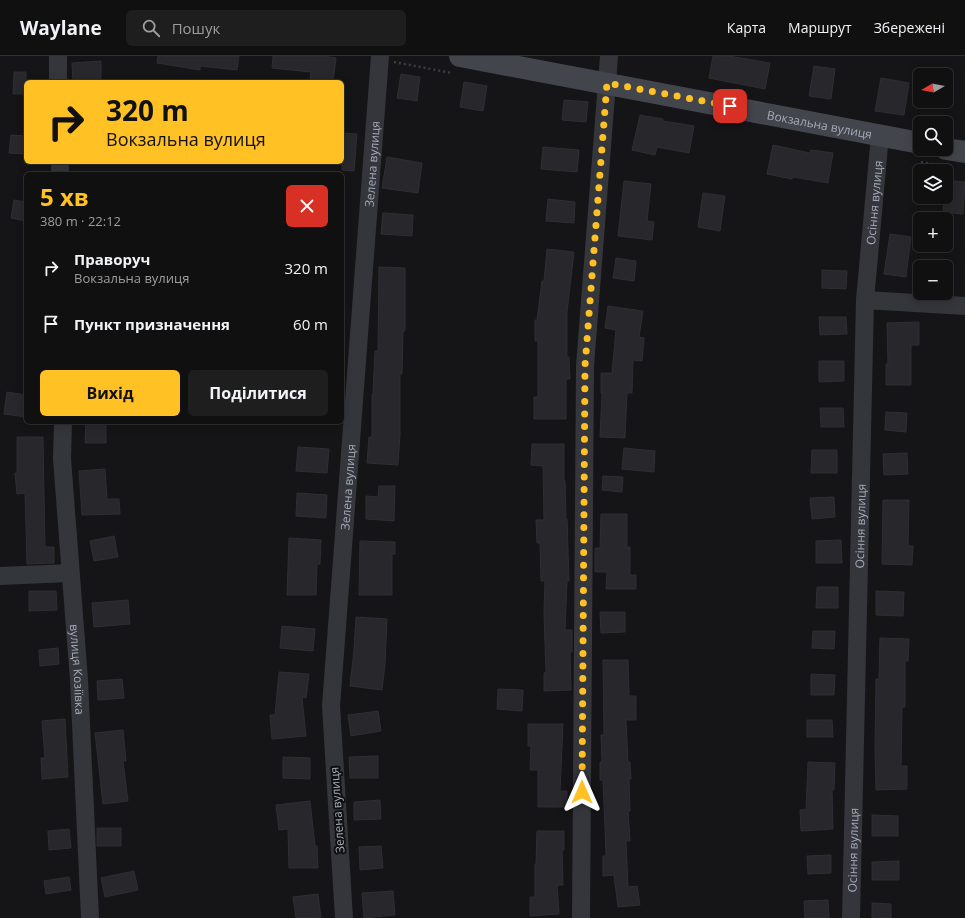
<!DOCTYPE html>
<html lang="uk">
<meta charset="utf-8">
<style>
body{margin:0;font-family:"Open Sans",sans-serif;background:#1e1e1f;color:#f1f3f6;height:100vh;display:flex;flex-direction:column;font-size:15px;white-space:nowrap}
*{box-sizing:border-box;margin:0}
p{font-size:13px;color:#9c9d9f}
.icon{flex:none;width:22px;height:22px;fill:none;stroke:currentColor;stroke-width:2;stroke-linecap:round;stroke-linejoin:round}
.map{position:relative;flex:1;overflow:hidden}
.details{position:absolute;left:24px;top:116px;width:320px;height:252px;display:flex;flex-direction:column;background:#101011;border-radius:6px;box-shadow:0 2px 10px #0003,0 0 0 1px #303031}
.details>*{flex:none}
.top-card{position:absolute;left:24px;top:24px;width:320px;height:84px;border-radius:6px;box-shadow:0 2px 10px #0003,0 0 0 1px #303031;background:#ffc124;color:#111;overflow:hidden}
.needle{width:26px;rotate:261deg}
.buttons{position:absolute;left:913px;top:12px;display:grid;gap:8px}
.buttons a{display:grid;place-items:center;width:40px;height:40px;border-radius:6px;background:#101011;box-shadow:0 2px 10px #0003,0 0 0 1px #303031;font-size:20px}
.pin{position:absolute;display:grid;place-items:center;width:34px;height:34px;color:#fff;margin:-17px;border-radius:8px;box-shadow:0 2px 6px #0006}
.me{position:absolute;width:44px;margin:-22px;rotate:0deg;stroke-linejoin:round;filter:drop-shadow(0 0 3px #0008)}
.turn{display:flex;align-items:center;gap:14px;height:84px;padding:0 16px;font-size:18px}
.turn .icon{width:52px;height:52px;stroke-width:2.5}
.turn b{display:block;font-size:28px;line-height:34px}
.round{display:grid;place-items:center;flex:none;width:42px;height:42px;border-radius:6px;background:#1e1e1f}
.summary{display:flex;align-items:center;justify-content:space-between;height:68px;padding:0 16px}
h1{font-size:24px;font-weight:700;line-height:30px;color:#ffc124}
.action{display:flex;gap:8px;margin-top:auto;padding:8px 16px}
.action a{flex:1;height:46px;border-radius:6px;background:#ffc124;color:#111;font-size:16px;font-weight:700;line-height:46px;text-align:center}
.action a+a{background:#1e1e1f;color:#f1f3f6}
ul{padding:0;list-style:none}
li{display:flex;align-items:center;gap:12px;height:56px;padding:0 16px}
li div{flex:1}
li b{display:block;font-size:15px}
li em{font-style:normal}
header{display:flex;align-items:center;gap:24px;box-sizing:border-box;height:56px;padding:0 20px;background:#101011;border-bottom:1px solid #303031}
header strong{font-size:19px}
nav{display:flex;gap:22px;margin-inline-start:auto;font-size:14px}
.search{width:280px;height:36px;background:#1e1e1f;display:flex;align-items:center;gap:10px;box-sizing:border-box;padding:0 14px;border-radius:6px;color:#9c9d9f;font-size:15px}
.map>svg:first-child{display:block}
.building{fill:#28272b;stroke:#2f2e33}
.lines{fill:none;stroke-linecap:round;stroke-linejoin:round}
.path{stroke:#3b3d43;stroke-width:2.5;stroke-dasharray:2 3;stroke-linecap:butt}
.minor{stroke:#35363c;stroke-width:18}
.secondary{stroke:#43454c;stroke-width:22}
.route{stroke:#ffc124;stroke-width:7;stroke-dasharray:0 12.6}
.labels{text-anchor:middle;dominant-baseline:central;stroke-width:4;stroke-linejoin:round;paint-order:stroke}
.street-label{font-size:12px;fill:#a5aab8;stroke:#101012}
</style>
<header>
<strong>Waylane</strong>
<div class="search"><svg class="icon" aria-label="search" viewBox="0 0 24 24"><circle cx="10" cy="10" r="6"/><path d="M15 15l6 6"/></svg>Пошук</div>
<nav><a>Карта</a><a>Маршрут</a><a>Збережені</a></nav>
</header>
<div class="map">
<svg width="965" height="862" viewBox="0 0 965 862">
<rect width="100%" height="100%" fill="#151517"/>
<!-- building -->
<g class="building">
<path d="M158,0H239L237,14L200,10V14L157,7Z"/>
<path d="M273,0H323L336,2L333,26H310L311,16L272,12Z"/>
<path d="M713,0H729L770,7L765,33L709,22Z"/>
<path d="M101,5V26H73L72,7Z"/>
<path d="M814,10L835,13L831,43L809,40Z"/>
<path d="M14,16H26V38H13Z"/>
<path d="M401,18L420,21L417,45L397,42Z"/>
<path d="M881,22L909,27L904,59L875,55Z"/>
<path d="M464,26L487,30L483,55L460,51Z"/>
<path d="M564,44L588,46L586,66L562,64Z"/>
<path d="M640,59L663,63V65L694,70L689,97L657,91L655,99L632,94Z"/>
<path d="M342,77L357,78L354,115L342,114Z"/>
<path d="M11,79L26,80V98L9,97Z"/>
<path d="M773,89L810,97L811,94L833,97L828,127L793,121L792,123L767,118Z"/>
<path d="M543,91L579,94L577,116L541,113Z"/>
<path d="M387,101L422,107L418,137L382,132Z"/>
<path d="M946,124L965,126L963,158L943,156L944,141H946Z"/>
<path d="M624,125L651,128L647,165L654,166L652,184L618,180Z"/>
<path d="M703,137L725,140L720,175L698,171Z"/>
<path d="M548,143L575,146L574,167L546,165Z"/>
<path d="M14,144L26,146V165L11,162Z"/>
<path d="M383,157L413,159L412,180L381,178Z"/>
<path d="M890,178L911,181L906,221L884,218Z"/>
<path d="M547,193L574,196L567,256V301H569L570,323H566V363H534V341H538V285H535V264H537L542,225H544Z"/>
<path d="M616,202L636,205L634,225L613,222Z"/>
<path d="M379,211L405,212V275H403L402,318H400V378L398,409L367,407L369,381H372V338H373L375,295H378Z"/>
<path d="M822,214L847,215L846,233L822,232Z"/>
<path d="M608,250L643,255L639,281L644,282L642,305L633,304L632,337H627L625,382L600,381L602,337H601V317H612L616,274L605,272Z"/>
<path d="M819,261H846L847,278L820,279Z"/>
<path d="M919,266V289H911V329H886V308H888L887,267Z"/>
<path d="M819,305H844V325L819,326Z"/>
<path d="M7,336L26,339V361L4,358Z"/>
<path d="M820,352H843L844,371H821Z"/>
<path d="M886,356L907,357L906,376L885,374Z"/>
<path d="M86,366L106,367V387H85Z"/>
<path d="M17,381H43L45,491H54V507L27,508L25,437L17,438L15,417H17Z"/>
<path d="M532,388H564V425H565L566,463H567L569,525H567L565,574H572V596H570L571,634L544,635V617H546L544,558L545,525H541L540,487H537L536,464H544L543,410L531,409Z"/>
<path d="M298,391L329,393L327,417L296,415Z"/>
<path d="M624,392L655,395L654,416L622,413Z"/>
<path d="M812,394H837V417H811Z"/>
<path d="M907,397L908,418L884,419L883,398Z"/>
<path d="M105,413L107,443H119L120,458L82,459L79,415Z"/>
<path d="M603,420L623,421L622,436L602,434Z"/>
<path d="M379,430H395L394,465L366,463V440L378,441Z"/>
<path d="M297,437L327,439L326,462L296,460Z"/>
<path d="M834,441L835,461L812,463L810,442Z"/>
<path d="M883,444H909L908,490H913L912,509L882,508Z"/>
<path d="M601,458H627V491H630V519H636V533H606L607,516H595V492H600Z"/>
<path d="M114,480L118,501L94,505L90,485Z"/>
<path d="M289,482L321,484L320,508H317L316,539H287Z"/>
<path d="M841,484L842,507H816V485Z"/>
<path d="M360,485L395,486V498H392V539H359Z"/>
<path d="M817,531H838V552H816Z"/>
<path d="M29,535H56L57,554L29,555Z"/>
<path d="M876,535L904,536L903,560L876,559Z"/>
<path d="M128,544L130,568L94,571L92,547Z"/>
<path d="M600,556H625V576L601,577Z"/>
<path d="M356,561L387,563L385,608L382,634L350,630L354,594Z"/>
<path d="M282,570L315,573L313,595L280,592Z"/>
<path d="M813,575H835L834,593L812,592Z"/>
<path d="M880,582L909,583L908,605H905V651H902L901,710H907V733L876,734L875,693L876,623H879Z"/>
<path d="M58,592L59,608L40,610L39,594Z"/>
<path d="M603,604H628L629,640H636V664H626L628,706H630L631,723H629L630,755H628L630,785H626L628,831L637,830L640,849L618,851L614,819L603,820V800H606L605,771L603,724H600V706H602L601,679H604Z"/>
<path d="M279,616L309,618L306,642L302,641L306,680L272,683L270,659H275Z"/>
<path d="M811,618L835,619L834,639H811Z"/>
<path d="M122,623L124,642L98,644L97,625Z"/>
<path d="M498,633L523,634L522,655L497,653Z"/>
<path d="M378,655L381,675L351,680L348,659Z"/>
<path d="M65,663L68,721L42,723L41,702H45L42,665Z"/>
<path d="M807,664H832L833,681H807Z"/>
<path d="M528,668H563L560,735H567V751H538V714H530L531,690H528Z"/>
<path d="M123,674L126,705H123L128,745L103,748L95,677Z"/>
<path d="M378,700V722H350L349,701Z"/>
<path d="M283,701L310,702V723L283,722Z"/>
<path d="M808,706L835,707L834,734H832L833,773L801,775L800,754L806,753Z"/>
<path d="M380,744L381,763L354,764V746Z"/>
<path d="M310,745L315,790H317L318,812H289L288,773L279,774L276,749Z"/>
<path d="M872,759L898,760V780H872Z"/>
<rect x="97" y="772" width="24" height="18"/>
<path d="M69,773L71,792L49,794L48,775Z"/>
<path d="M537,775H564V794H562L563,829H557L559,858L530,860V841H535V808H536Z"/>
<path d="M381,790L383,812L360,814L359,791Z"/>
<path d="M831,799V817L808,818L807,800Z"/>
<path d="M899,805V824H872V806Z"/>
<path d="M134,815L138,834L105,841L101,822Z"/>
<path d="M69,821L71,834L46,838L44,825Z"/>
<path d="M393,835L395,859L364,862L362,837Z"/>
<path d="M318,838L321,862H296L293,841Z"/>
<path d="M828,844L829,862H805L804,845Z"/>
<path d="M872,847L891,848V862H872Z"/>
</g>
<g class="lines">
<!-- path -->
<g class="path">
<path d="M394,6L452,17"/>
<path d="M921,106L937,109"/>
</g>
<!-- minor -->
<g class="minor">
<path d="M58,0V26"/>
<path d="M60,106V118"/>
<path d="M865,244L965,250"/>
<path id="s1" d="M63,366L62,403L79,624L90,862"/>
<path d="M0,520L70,517"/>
<path id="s2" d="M344,862L331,650L380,0"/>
<path d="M581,862L585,310L609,0"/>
<path id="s3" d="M851,862L865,244L880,79"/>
</g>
<!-- secondary -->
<g class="secondary">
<path id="s4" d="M460,0L920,87"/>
<path d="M946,93L965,96"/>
</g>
</g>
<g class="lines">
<!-- route -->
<path class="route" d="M582,736L585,310L607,27L730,50"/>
</g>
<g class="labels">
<!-- street labels -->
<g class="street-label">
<text stroke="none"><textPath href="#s4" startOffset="366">Вокзальна вулиця</textPath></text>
<text stroke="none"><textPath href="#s2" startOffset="756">Зелена вулиця</textPath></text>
<text stroke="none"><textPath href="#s3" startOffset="716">Осіння вулиця</textPath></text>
<text stroke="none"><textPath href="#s2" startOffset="432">Зелена вулиця</textPath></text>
<text stroke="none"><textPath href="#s3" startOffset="392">Осіння вулиця</textPath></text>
<text stroke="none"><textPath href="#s1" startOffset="248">вулиця Козіївка</textPath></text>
<text transform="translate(337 754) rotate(-94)">Зелена вулиця</text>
<text stroke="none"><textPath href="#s3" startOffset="68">Осіння вулиця</textPath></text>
</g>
</g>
</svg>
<div class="buttons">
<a><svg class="needle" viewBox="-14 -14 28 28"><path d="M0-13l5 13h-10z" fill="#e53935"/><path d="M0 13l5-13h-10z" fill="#9c9d9f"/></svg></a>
<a><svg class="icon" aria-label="search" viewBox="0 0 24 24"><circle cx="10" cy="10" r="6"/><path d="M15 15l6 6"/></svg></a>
<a><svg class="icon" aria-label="layers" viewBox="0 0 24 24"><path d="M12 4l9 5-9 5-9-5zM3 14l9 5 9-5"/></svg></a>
<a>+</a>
<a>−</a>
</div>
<div class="pin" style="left:730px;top:50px;background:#d93025"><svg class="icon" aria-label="arrive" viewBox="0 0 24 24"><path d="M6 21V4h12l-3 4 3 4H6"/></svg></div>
<svg class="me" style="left:582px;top:736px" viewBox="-20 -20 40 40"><path d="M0-17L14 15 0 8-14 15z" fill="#ffc124" stroke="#fff" stroke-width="4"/></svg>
<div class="top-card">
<div class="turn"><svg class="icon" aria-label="right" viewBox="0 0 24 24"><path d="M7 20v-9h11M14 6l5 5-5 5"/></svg><div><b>320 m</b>Вокзальна вулиця</div></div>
</div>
<section class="details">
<div class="summary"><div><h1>5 хв</h1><p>380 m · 22:12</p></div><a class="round" style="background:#d93025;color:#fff"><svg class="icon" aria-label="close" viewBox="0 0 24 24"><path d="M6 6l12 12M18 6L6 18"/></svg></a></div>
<ul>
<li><svg class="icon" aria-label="right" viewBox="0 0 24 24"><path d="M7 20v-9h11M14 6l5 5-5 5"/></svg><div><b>Праворуч</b><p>Вокзальна вулиця</p></div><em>320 m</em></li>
<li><svg class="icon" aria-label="arrive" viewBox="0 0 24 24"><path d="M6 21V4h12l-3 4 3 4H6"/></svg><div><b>Пункт призначення</b></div><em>60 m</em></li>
</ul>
<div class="action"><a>Вихід</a><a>Поділитися</a></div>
</section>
</div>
